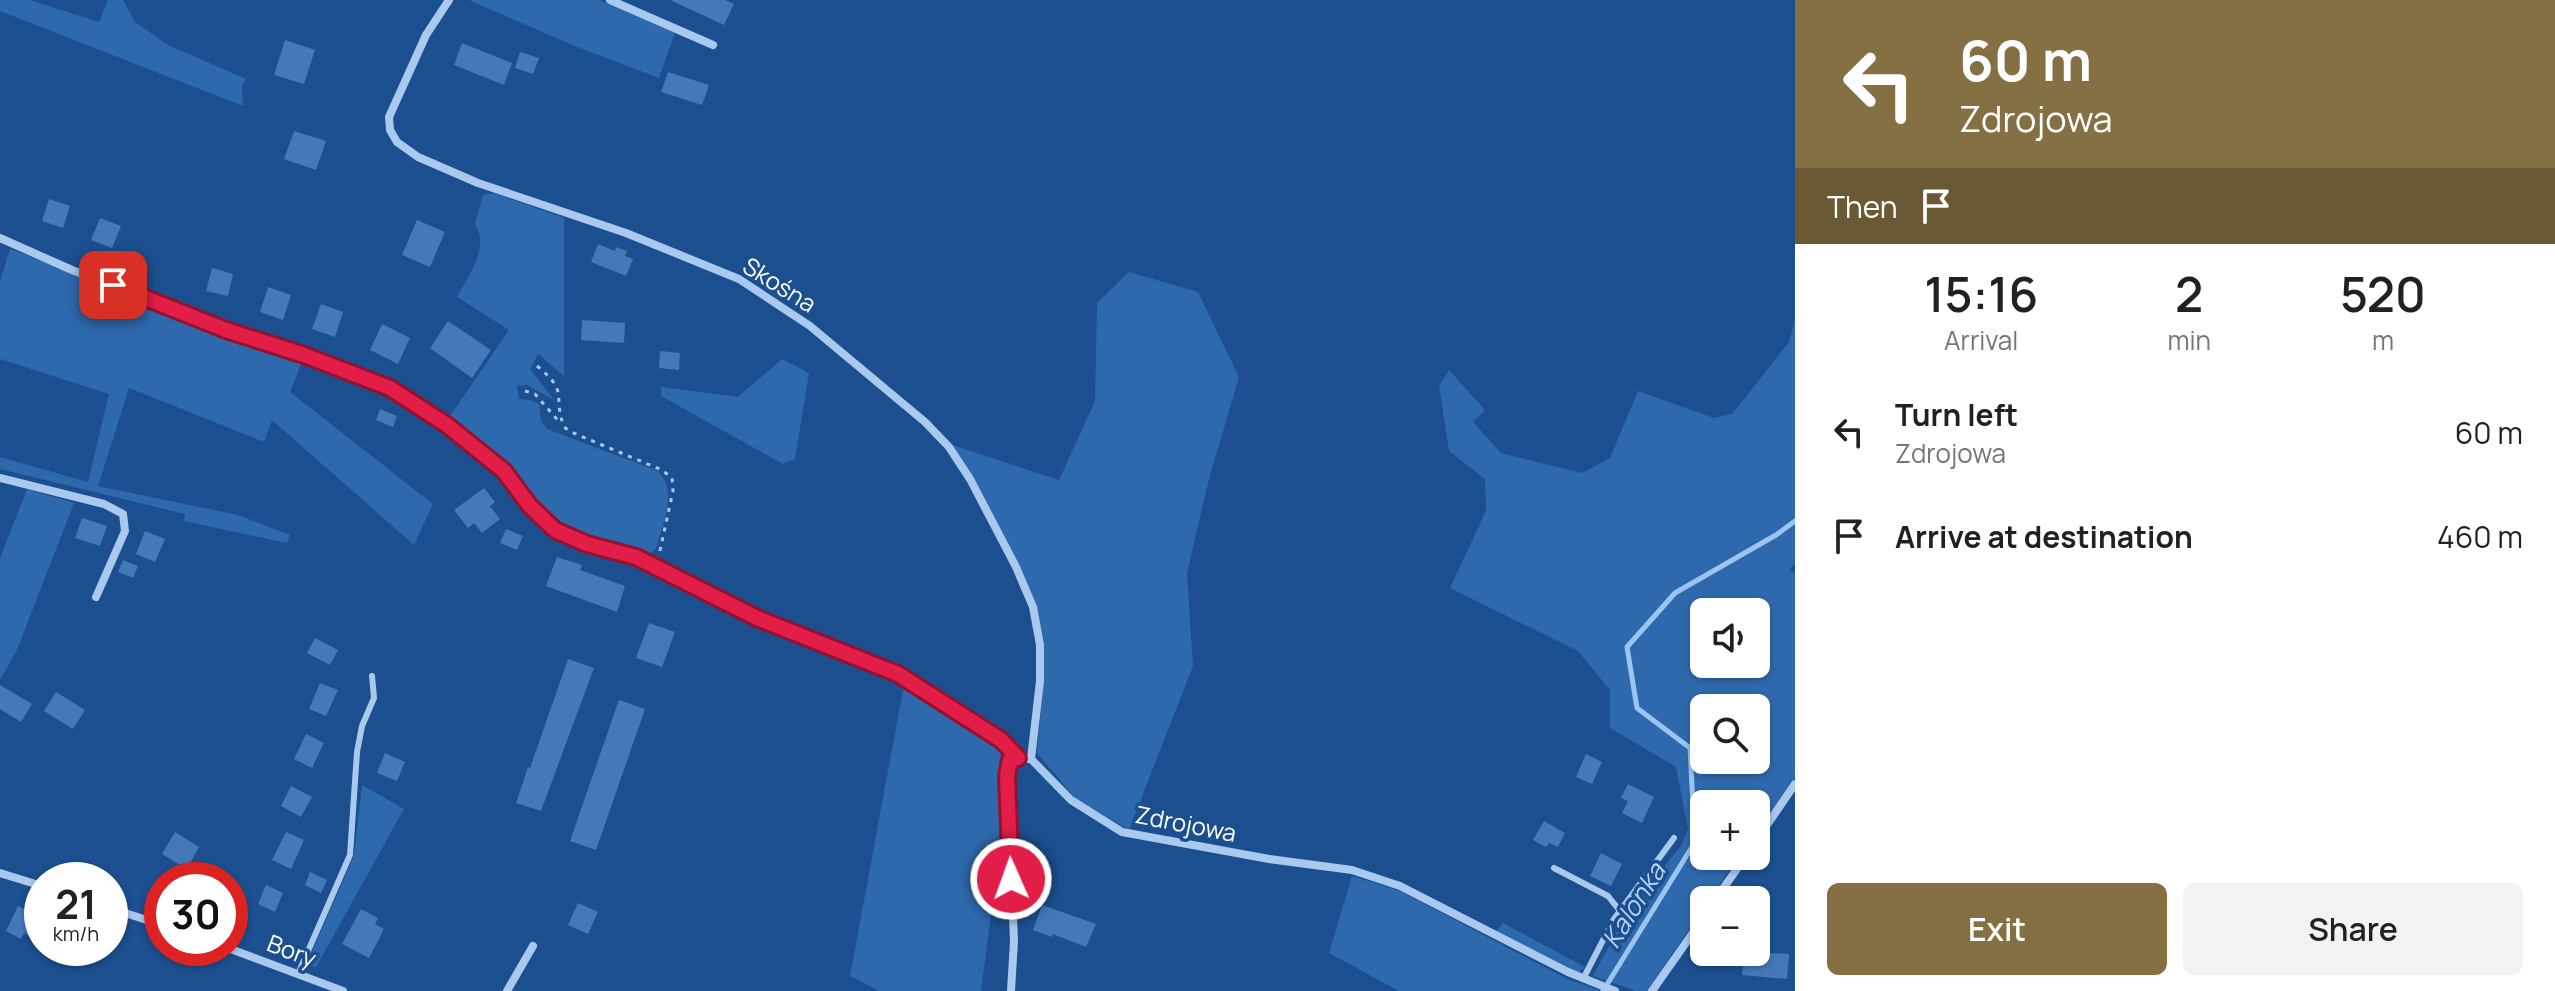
<!DOCTYPE html>
<meta charset="utf-8">
<style>
body{margin:0;font-family:Manrope,sans-serif;background:#f2f2f2;color:#202124;height:100vh;display:flex;flex-direction:column;font-size:30px;white-space:nowrap}
*{box-sizing:border-box;margin:0}
p{font-size:26px;color:#757577}
.icon{flex:none;width:44px;height:44px;fill:none;stroke:currentColor;stroke-width:2;stroke-linecap:round;stroke-linejoin:round}
.map{position:relative;flex:1;overflow:hidden}
.side{display:flex;flex-direction:column;background:#fff;width:760px}
.side>*{flex:none}
.hud{background:#847042;color:#fff;overflow:hidden}
.buttons{position:absolute;left:1690px;top:598px;display:grid;gap:16px}
.buttons a{display:grid;place-items:center;width:80px;height:80px;border-radius:12px;background:#fff;box-shadow:0 2px 6px #0004;font-size:40px}
.speed{position:absolute;left:24px;top:862px;display:flex;gap:16px;font-size:40px;font-weight:700;text-align:center}
.speed>*{display:grid;place-content:center;width:104px;height:104px;border-radius:50%;background:#fff;box-shadow:0 2px 6px #0004;line-height:1}
.speed small{font-size:20px;font-weight:400}
.speed .limit{border:12px solid #d22;background:#fff;color:#111}
.pin{position:absolute;display:grid;place-items:center;width:68px;height:68px;color:#fff;margin:-34px;border-radius:16px;box-shadow:0 4px 12px #0006}
.me{position:absolute;width:88px;margin:-44px;rotate:358deg;stroke-linejoin:round;filter:drop-shadow(0 0 6px #0008)}
.turn{display:flex;align-items:center;gap:28px;height:168px;padding:0 32px;font-size:36px}
.turn .icon{width:104px;height:104px;stroke-width:2.5}
.turn b{display:block;font-size:56px;line-height:68px}
.then{display:flex;align-items:center;height:76px;padding:0 32px;background:#0003;gap:16px;font-size:30px}
.eta{display:flex;justify-content:space-evenly;align-items:center;height:136px;text-align:center}
.eta b{font-size:48px;font-weight:600;line-height:56px}
.primary-button{display:flex;gap:16px;margin-top:auto;padding:16px 32px}
.primary-button a{flex:1;height:92px;border-radius:12px;background:#847042;color:#fff;font-size:32px;font-weight:600;line-height:92px;text-align:center}
.primary-button a+a{background:#f2f2f2;color:#202124}
ul{padding:0;list-style:none}
li{display:flex;align-items:center;gap:24px;height:104px;padding:0 32px}
li div{flex:1}
li b{display:block;font-size:30px}
li em{font-style:normal}
main{display:flex;flex:1;min-height:0}
.map>svg:first-child{display:block}
.green{fill:#2e69ad;fill-rule:evenodd}
.lines{fill:none;stroke-linecap:round;stroke-linejoin:round}
.stream{stroke:#9cc4f0;stroke-width:5}
.building{fill:#4478b7}
.path{stroke:#a9c9ee;stroke-width:3;stroke-dasharray:4 6;stroke-linecap:butt}
.service{stroke:#a9c9ee;stroke-width:6}
.minor{stroke:#a9c9ee;stroke-width:8}
.route-casing{stroke:#92132f;stroke-width:20}
.route{stroke:#e11d48;stroke-width:14}
.labels{text-anchor:middle;dominant-baseline:central;stroke-width:7;stroke-linejoin:round;paint-order:stroke}
.street-label{font-size:24px;fill:#fff;stroke:#1b4f8f}
.water-label{font-size:26px;font-style:italic;fill:#b5d3f5;stroke:#1b4f8f}
</style>
<main>
<div class="map">
<svg width="1795" height="991" viewBox="0 0 1795 991">
<rect width="100%" height="100%" fill="#1b4f8f"/>
<!-- green -->
<g class="green">
<path d="M0,0H30L99,22L108,0H123L135,22L168,45L246,79L242,85L243,106L0,11Z"/>
<path d="M469,0H599L675,33L659,78L572,45Z"/>
<path d="M494,193L564,218V376L538,354L530,369L554,400L527,385L517,386L519,399L531,400L539,404L541,421L547,429L658,471C679,492 662,524 656,549L647,556L593,542L558,528L537,506L510,470L450,416L509,330L457,297C469,274 490,248 475,224L483,195Z"/>
<path d="M10,249L303,359L290,392L433,504L414,545L272,420L264,442L129,388L98,486L238,515L290,535L287,543L184,521L185,514L0,469V457L88,482L109,394L0,359V281Z"/>
<path d="M1129,272L1198,292L1239,377L1209,479L1187,573L1193,666L1129,830L1075,798L1037,753C1041,705 1049,655 1036,608L952,445L1059,480L1095,401L1097,303Z"/>
<path d="M1795,318V564L1789,570L1795,573V777L1756,832V804H1704V856H1739L1709,900H1704V907L1647,991H1636L1593,976L1628,910L1681,846L1688,829L1676,767L1610,728V690L1578,651L1450,588L1486,511L1485,479L1449,451L1439,386L1449,370L1485,410L1473,422L1501,453L1582,473L1610,458L1638,391L1714,418L1732,414L1789,342ZM1704,612H1756V664H1704ZM1704,708H1756V760H1704Z"/>
<path d="M782,359L809,373L795,459L783,464L661,396V387L738,397Z"/>
<path d="M27,489L74,503L17,650L0,680V558Z"/>
<path d="M904,685L983,732L1004,752L1007,858L998,861L981,991H879L850,976Z"/>
<path d="M362,785L404,809L316,967L307,965L308,961L354,856Z"/>
<path d="M1352,876L1400,891L1567,979L1601,991H1399L1329,953Z"/>
<path d="M1503,923L1585,967L1579,972L1568,969L1496,931Z"/>
</g>
<g class="lines">
<!-- stream -->
<path class="stream" d="M1603,991L1695,842L1690,748L1637,708L1627,647L1675,593L1776,535L1795,521"/>
</g>
<!-- building -->
<g class="building">
<path d="M670,0H725L734,4L724,25Z"/>
<path d="M285,40L315,50L304,84L274,75Z"/>
<path d="M462,43L512,63L504,85L454,65Z"/>
<path d="M520,52L539,58L533,74L515,68Z"/>
<path d="M668,72L709,85L702,105L661,92Z"/>
<path d="M294,131L326,141L316,170L284,159Z"/>
<path d="M49,199L70,206L63,228L42,221Z"/>
<path d="M100,218L121,226L112,248L91,240Z"/>
<path d="M417,220L445,232L430,267L402,255Z"/>
<path d="M598,244L615,251L616,247L627,251L625,256L633,259L626,276L591,262Z"/>
<path d="M212,268L233,274L228,296L206,291Z"/>
<path d="M268,287L291,295L283,320L260,312Z"/>
<path d="M321,304L343,312L335,337L312,329Z"/>
<path d="M582,320L625,323L624,343L581,340Z"/>
<path d="M448,321L491,350L472,378L430,348Z"/>
<path d="M382,324L410,338L398,364L370,350Z"/>
<path d="M660,351L680,353L679,370L659,368Z"/>
<path d="M380,409L397,416L393,427L376,420Z"/>
<path d="M484,488L495,502L490,506L500,519L482,533L474,523L468,528L454,510Z"/>
<path d="M82,518L107,526L100,546L75,538Z"/>
<path d="M506,529L523,536L517,550L500,543Z"/>
<path d="M145,531L165,539L155,562L136,554Z"/>
<path d="M557,557L582,565L580,570L625,586L617,612L546,586Z"/>
<path d="M123,560L138,566L133,578L118,572Z"/>
<path d="M649,623L675,632L662,667L636,658Z"/>
<path d="M315,638L338,650L330,665L307,653Z"/>
<path d="M568,659L594,668L541,811L516,803L528,767L530,768Z"/>
<path d="M320,683L338,690L326,716L309,709Z"/>
<path d="M0,685L32,704L21,722L0,709Z"/>
<path d="M56,692L85,710L73,729L44,711Z"/>
<path d="M619,700L645,709L596,850L570,841Z"/>
<path d="M306,734L324,743L312,768L294,759Z"/>
<path d="M385,753L405,762L397,781L377,773Z"/>
<path d="M1586,754L1602,762L1592,784L1576,777Z"/>
<path d="M1628,784L1654,797L1642,823L1622,813L1628,801L1621,798Z"/>
<path d="M291,786L312,797L301,817L281,806Z"/>
<path d="M1544,821L1565,833L1558,847L1549,843L1546,847L1533,840Z"/>
<path d="M175,832L199,847L187,869L162,854Z"/>
<path d="M286,832L304,840L291,869L272,860Z"/>
<path d="M1601,853L1622,864L1611,886L1590,876Z"/>
<path d="M310,872L327,880L321,893L305,885Z"/>
<path d="M266,885L283,893L275,912L258,904Z"/>
<path d="M578,903L598,912L588,934L568,925Z"/>
<path d="M1042,905L1096,924L1086,947L1053,934L1052,937L1033,930Z"/>
<path d="M18,906L41,918L32,937L24,933L21,939L6,931Z"/>
<path d="M361,909L378,918L375,924L384,929L369,958L342,944Z"/>
<path d="M1744,952L1789,954L1787,979L1742,975Z"/>
</g>
<g class="lines">
<!-- path -->
<g class="path">
<path d="M537,366C570,393 552,394 564,427L571,432L662,470L672,478L673,491L659,555"/>
<path d="M525,391L535,394L561,424"/>
</g>
<!-- service -->
<g class="service">
<path d="M1554,868L1608,896L1620,911"/>
<path d="M298,974L350,855L357,752L362,726L374,698L372,676"/>
<path d="M1583,979L1614,919L1674,838"/>
</g>
<!-- minor -->
<g class="minor">
<path d="M449,0L426,35L389,117L390,130L397,142L418,157L478,183L626,233L739,279L810,326L925,422L949,447L970,479L1016,567L1033,607L1040,645V681L1031,759"/>
<path d="M610,0L713,45"/>
<path d="M0,238L72,270L226,330L304,355L390,388L447,425L504,471L530,506L555,530L587,544L636,557L757,618L898,674L1001,740L1018,758L1031,759L1071,800L1122,832L1269,859L1352,870L1400,886L1568,972L1615,991"/>
<path d="M0,478L104,504L123,514L125,531L96,597"/>
<path d="M1756,841L1795,784"/>
<path d="M0,873L42,886"/>
<path d="M1715,900L1746,856"/>
<path d="M110,908L162,925"/>
<path d="M228,948L343,991"/>
<path d="M507,991L533,946"/>
<path d="M1011,991L1014,941L1007,776L1010,760L1018,758"/>
<path d="M1652,991L1704,917"/>
</g>
</g>
<g class="lines">
<defs>
<path id="route" d="M113,285L226,330L304,355L390,388L447,425L504,471L530,506L555,530L587,544L636,557L757,618L898,674L1001,740L1018,758L1010,760L1007,776L1011,879"/>
</defs>
<!-- route casing -->
<use href="#route" class="route-casing"/>
<!-- route -->
<use href="#route" class="route"/>
</g>
<g class="labels">
<!-- street labels -->
<g class="street-label">
<text transform="translate(780 284) rotate(32)">Skośna</text>
<text transform="translate(1186 823) rotate(11)">Zdrojowa</text>
<text transform="translate(292 950) rotate(21)">Bory</text>
</g>
<!-- water labels -->
<g class="water-label">
<text transform="translate(1633 905) rotate(-58)">Kalonka</text>
</g>
</g>
</svg>
<div class="buttons">
<a><svg class="icon" aria-label="sound" viewBox="0 0 24 24"><path d="M4 9h4l5-4v14l-5-4H4zM17 9q2 3 0 6"/></svg></a>
<a><svg class="icon" aria-label="search" viewBox="0 0 24 24"><circle cx="10" cy="10" r="6"/><path d="M15 15l6 6"/></svg></a>
<a>+</a>
<a>−</a>
</div>
<div class="speed"><div>21<small>km/h</small></div><div class="limit">30</div></div>
<div class="pin" style="left:113px;top:285px;background:#d93025"><svg class="icon" aria-label="arrive" viewBox="0 0 24 24"><path d="M6 21V4h12l-3 4 3 4H6"/></svg></div>
<svg class="me" style="left:1011px;top:879px" viewBox="-20 -20 40 40"><circle r="17" fill="#e11d48" stroke="#fff" stroke-width="3"/><path d="M0-11L8 9 0 5-8 9z" fill="#fff"/></svg>
</div>
<section class="side">
<div class="hud">
<div class="turn"><svg class="icon" aria-label="left" viewBox="0 0 24 24"><path d="M17 20v-9H6M10 6l-5 5 5 5"/></svg><div><b>60 m</b>Zdrojowa</div></div>
<div class="then">Then<svg class="icon" aria-label="arrive" viewBox="0 0 24 24"><path d="M6 21V4h12l-3 4 3 4H6"/></svg></div>
</div>
<div class="eta">
<div><b>15:16</b><p>Arrival</p></div>
<div><b>2</b><p>min</p></div>
<div><b>520</b><p>m</p></div>
</div>
<ul>
<li><svg class="icon" aria-label="left" viewBox="0 0 24 24"><path d="M17 20v-9H6M10 6l-5 5 5 5"/></svg><div><b>Turn left</b><p>Zdrojowa</p></div><em>60 m</em></li>
<li><svg class="icon" aria-label="arrive" viewBox="0 0 24 24"><path d="M6 21V4h12l-3 4 3 4H6"/></svg><div><b>Arrive at destination</b></div><em>460 m</em></li>
</ul>
<div class="primary-button"><a>Exit</a><a>Share</a></div>
</section>
</main>
